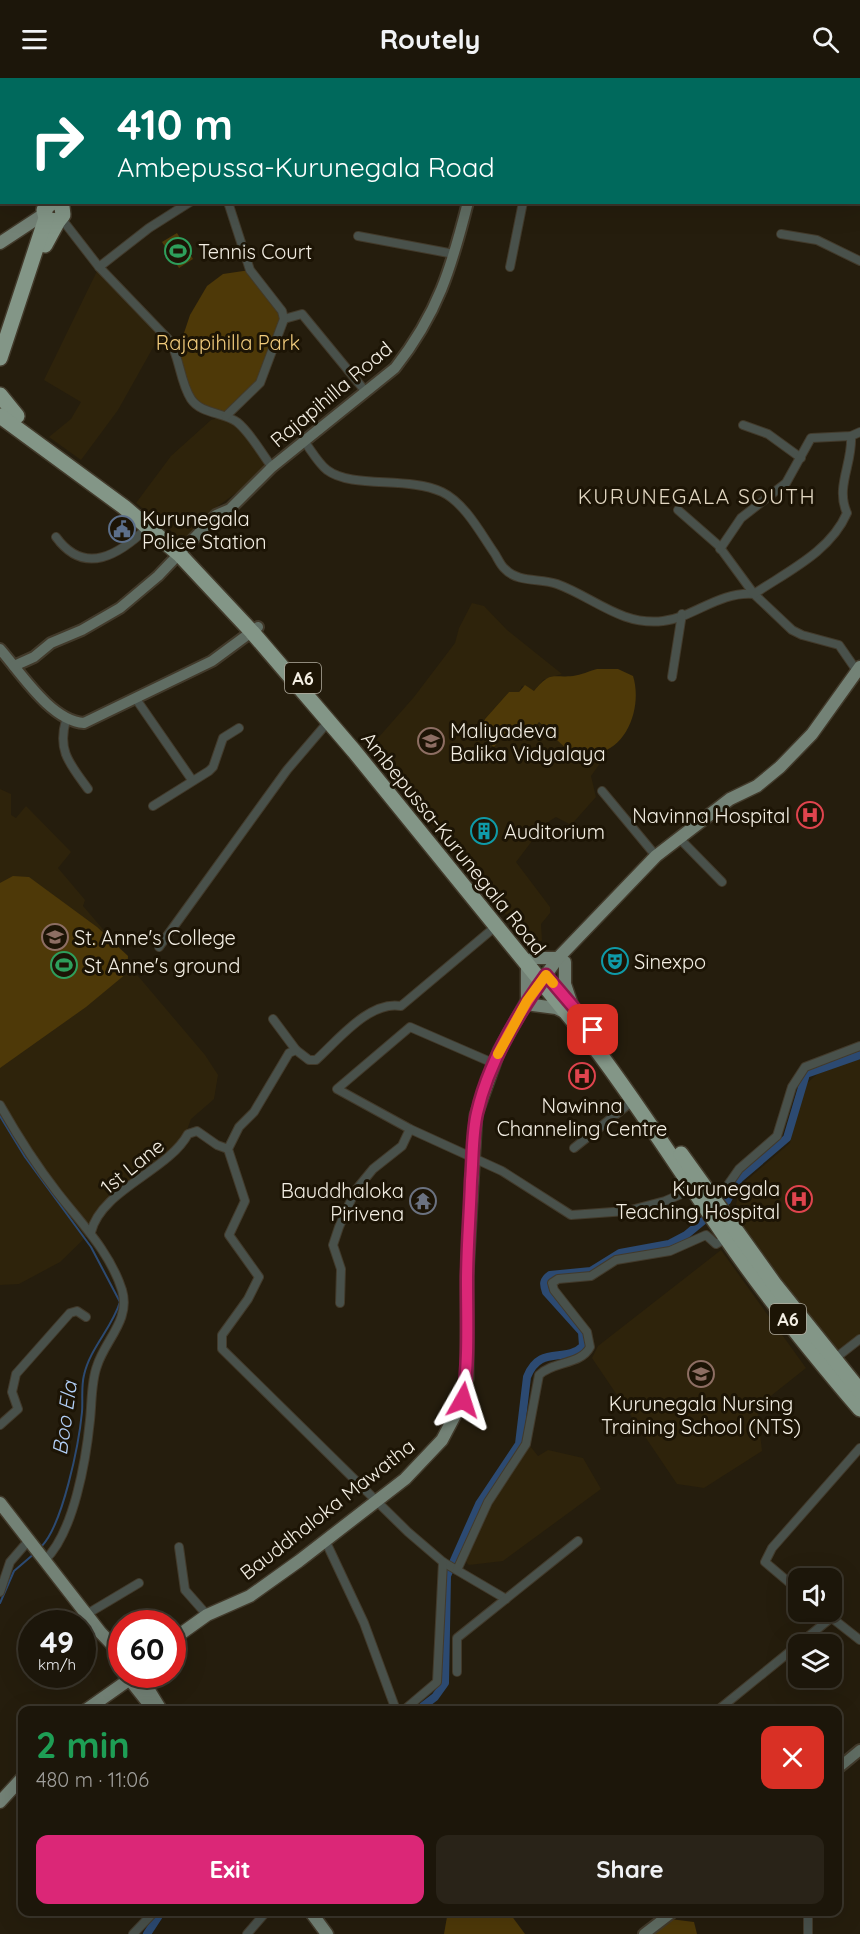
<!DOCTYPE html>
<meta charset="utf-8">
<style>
body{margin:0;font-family:Quicksand,sans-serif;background:#292318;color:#f1f3f6;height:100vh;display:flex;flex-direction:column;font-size:22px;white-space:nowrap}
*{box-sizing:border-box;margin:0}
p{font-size:20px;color:#a09f9c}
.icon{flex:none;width:33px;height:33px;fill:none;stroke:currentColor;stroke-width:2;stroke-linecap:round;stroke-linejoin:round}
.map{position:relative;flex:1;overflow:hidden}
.details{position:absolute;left:18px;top:1628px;width:824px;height:210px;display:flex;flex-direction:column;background:#1c160a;border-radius:12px;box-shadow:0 6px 24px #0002,0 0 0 2px #3a352b}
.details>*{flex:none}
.guide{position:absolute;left:0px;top:0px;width:861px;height:126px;box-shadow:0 6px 24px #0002,0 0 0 2px #3a352b;background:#00695c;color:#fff;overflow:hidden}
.controls{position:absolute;left:788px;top:1490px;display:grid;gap:12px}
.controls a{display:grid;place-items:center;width:54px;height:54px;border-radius:12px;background:#1c160a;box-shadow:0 6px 24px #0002,0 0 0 2px #3a352b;font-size:30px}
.speed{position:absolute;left:18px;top:1532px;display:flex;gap:12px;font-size:30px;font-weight:700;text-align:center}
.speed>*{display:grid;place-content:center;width:78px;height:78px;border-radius:50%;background:#1c160a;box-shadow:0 6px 24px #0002,0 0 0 2px #3a352b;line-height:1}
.speed small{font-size:15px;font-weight:400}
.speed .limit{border:9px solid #d22;background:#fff;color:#111}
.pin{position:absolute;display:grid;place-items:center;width:51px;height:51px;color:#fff;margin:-26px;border-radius:12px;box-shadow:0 3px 9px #0006}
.me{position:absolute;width:66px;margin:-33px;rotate:6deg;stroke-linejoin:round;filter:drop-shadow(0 0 4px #0008)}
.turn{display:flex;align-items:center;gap:21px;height:126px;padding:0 18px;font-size:27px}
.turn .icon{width:78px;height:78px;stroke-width:2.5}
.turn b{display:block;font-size:42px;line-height:51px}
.round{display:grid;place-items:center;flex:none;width:63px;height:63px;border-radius:12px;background:#292318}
.head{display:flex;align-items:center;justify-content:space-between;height:102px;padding:0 18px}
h1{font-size:36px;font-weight:700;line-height:45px;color:#1e9e55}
.action{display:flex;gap:12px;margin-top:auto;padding:12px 18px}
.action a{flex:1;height:69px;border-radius:12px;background:#db2777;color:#fff;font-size:24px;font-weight:700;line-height:69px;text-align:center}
.action a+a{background:#292318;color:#f1f3f6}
header{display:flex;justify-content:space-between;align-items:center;height:78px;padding:0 18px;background:#1c160a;font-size:27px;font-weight:700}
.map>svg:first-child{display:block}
.built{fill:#2e230b}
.green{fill:#4e3908}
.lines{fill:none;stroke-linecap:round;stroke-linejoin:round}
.stream{stroke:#2c4a72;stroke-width:2}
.canal{stroke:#2c4a72;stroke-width:8}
.street-casing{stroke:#423a2b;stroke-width:10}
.secondary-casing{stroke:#423a2b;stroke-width:14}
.primary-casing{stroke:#423a2b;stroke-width:15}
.highway-casing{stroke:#423a2b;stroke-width:18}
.street{stroke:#49514b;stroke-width:8}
.secondary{stroke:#606d63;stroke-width:10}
.primary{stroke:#738276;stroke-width:12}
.highway{stroke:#839687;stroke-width:15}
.route-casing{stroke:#8e194d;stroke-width:15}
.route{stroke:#db2777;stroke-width:10}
.slow{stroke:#f59e0b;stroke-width:10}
.labels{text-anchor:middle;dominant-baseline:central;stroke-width:6;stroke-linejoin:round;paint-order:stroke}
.shield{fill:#1c1405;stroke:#b2ada0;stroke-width:1.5}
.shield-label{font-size:18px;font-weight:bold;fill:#f3eee3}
.poi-label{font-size:20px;fill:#f3eee3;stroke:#1c1405;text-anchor:start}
.park-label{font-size:20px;fill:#f1cb7c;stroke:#1c1405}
.street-label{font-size:20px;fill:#f3eee3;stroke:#1c1405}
.neighbourhood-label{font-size:21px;letter-spacing:1.5px;fill:#e3d8c3;stroke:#1c1405}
.water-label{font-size:21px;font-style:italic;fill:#b2cff7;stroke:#1c1405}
</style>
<header><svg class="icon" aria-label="menu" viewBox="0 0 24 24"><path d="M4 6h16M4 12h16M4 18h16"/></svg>Routely<svg class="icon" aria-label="search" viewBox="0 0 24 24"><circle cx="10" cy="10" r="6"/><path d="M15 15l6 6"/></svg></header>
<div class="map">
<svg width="860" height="1856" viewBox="0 0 860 1856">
<rect width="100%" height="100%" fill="#251d0d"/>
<!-- built -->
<g class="built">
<path d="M99,189L158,251L155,266L118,332L81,382L49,359L71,341L81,324L44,302Z"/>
<path d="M226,338L238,345L272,389L218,428L184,463L136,425L171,378L211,342Z"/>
<path d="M472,525L484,528L507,552L562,596L543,602L534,613L522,608L519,614H509L485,641L479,657L494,669L510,652L519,654L539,644L557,659L590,677L609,673L591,698L596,719L571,747L556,739L545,746L516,784L550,829V835L541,846L542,862L533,872L483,807L391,699L371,668L414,619L455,565L459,550Z"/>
<path d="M0,711L11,716V737L16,740L26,728L71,774L58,790L85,822L83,828L137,891L131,896L138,898L205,977L218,997L214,1021L191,1041L181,1069L110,1125L91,1154L60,1184L19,1206L0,1207Z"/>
<path d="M860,979V1256L833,1275L734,1134L741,1107L790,1065L804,1008L824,990Z"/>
<path d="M721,1172L806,1290L757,1329L762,1373L704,1410L677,1406L592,1280L598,1268Z"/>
<path d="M530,1368L538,1378L548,1372L583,1380L601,1411L503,1483L469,1487L466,1484L493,1425Z"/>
</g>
<!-- green -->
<g class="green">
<path d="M177,155L193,181L179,190L162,164Z"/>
<path d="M250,192L284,241L260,305L226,338L206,332L191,320L177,276L190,237L207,208L223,196Z"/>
<path d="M597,591H618L633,598C642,626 629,668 598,675C591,677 581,679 575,676C562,670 550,653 539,644L530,655L509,652L494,669L479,657L485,641L509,614H519L525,607L534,613C551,593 551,600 573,598C581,597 589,593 597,591Z"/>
<path d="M13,798L29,799L97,849L128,878L127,895L86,929L0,990V805Z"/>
<path d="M448,1833H508L525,1856H444Z"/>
<path d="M670,1841L694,1844L697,1856H651Z"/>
</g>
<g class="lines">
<!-- stream -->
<g class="stream">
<path d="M0,1038L25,1079L91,1169L120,1224C112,1250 90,1270 84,1297C81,1309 83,1322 82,1334C79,1365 63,1447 41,1469"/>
<path d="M0,1525L14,1493L35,1475"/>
</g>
<!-- canal -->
<g class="canal">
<path d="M418,1632L435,1619L445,1605L447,1498L479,1426L519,1366L527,1299C540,1266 565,1286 583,1268L582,1254L546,1214C543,1206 543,1202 550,1197L591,1193L620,1175L669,1166L686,1157L727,1123L739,1101L787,1060L806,996L860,977"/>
<path d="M147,1856L162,1833"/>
</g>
<defs>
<g id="street">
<path d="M73,0V2"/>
<path d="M5,2L6,0"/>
<path d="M61,140L99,189L170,263C180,281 180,304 191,321C201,336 223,334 237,344C251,355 261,375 272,389"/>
<path d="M781,156L817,162L860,183"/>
<path d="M358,158L454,176"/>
<path d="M99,189L149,150L190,124"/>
<path d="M510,189L523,124"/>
<path d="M284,241L302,236L366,314"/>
<path d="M226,338L260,305L284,241L282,233L250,192L228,124"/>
<path d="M743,347L768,356L801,380"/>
<path d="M304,363C311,372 318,385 327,392C352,411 408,398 442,414C465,425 481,456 495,476C498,481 501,488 505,491C518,505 540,500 557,506C593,519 621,548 663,543C693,540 719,513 754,516L792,552L802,557L839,567L857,593"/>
<path d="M678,432L718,467L754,516C788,493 830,474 847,435C835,409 853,385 851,358"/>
<path d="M56,459C85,499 120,476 148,449"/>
<path d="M720,471L741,440L786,405L811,360L851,358L860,354"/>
<path d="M672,599L682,536"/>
<path d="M136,621L192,702"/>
<path d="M66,642C57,673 70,686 88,711"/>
<path d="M602,713L656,778"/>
<path d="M153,728L209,693L213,689L223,660L239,650"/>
<path d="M679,760L722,804"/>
<path d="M495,849L401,928C370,922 338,962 316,982H309L296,972L289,975L254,1034L239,1049L228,1071L245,1123L229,1157L259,1199L248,1221L222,1257V1271L408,1454L443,1484L506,1521"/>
<path d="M159,869L287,692L328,644"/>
<path d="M273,941L296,972"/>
<path d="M493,985L410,949L337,1011L410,1051L502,1093L571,1137L627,1133L665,1123L693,1111"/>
<path d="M0,1027C17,1057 36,1087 57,1114C81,1145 110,1174 122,1212C131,1242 105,1262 97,1288C91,1304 92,1324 90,1342C86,1382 74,1454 45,1482"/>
<path d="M574,1070L634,1022"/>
<path d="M714,1119L725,1111L739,1091L777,1058L792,1009L805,989L860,968"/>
<path d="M91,1154C101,1112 168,1093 188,1056L197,1053L217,1067L228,1071"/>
<path d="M340,1225L341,1191L333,1167L339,1149L355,1113L373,1091L402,1068L410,1051"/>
<path d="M833,1282L860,1261"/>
<path d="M0,1347L18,1331L12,1314L16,1296L70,1235L77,1233L86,1239"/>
<path d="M325,1462L364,1545L396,1632"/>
<path d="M179,1469L185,1512L207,1537"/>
<path d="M457,1492L488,1424L526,1366L539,1297C553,1283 581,1287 590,1269L587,1254L554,1212L552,1205L558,1201L591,1198L616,1182L670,1173L706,1157L716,1166L727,1160"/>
<path d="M798,1512L765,1484L772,1470L860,1370"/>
<path d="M0,1514L10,1484L29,1462"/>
<path d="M823,1533L860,1562"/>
<path d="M87,1536L139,1505"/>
<path d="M799,1566L831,1540"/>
<path d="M457,1594V1560L578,1463"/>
<path d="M404,1632L437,1604L443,1484"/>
<path d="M718,1632L798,1567"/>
<path d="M808,1833V1856"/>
<path d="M133,1856L155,1833"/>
<path d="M247,1856L267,1833"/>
</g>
<g id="secondary">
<path d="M0,18L2,20"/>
<path d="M0,571C21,595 51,643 84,645L212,583L258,549"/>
<path d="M14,588L34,579L51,565L82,552L120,530L158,498L216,437L230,431L272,389L395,290C438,235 451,191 468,124"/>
<path d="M837,1691L860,1672"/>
<path d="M644,1856L674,1833"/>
</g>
<g id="primary">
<path d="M0,165L44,136"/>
<path d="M533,880H558"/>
<path d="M565,884V906L572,927"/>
<path d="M527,888V923"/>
<path d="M533,927L556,930L566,935"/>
<path d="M0,1425L101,1555L122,1577"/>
<path d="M172,1562L207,1537L250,1518L299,1483L405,1401L442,1362L463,1322L467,1301V1198L476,1037L499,973L527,923L558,880L656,778L730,721L757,708L780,689L812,656L860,589"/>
<path d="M139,1596L161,1632"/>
<path d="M126,1597L149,1626L157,1632"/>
<path d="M86,1632L137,1596"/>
<path d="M0,1724L22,1700"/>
<path d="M310,1833L327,1856"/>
</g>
<g id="highway">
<path d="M661,2L663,0"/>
<path d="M48,142L58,143L63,137L62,129L57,124"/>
<path d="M45,167L58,143"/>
<path d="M0,280L46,140L44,132L51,124"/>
<path d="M0,317L17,338"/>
<path d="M0,338L124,429L179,476L252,554L354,673L596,971C642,1032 682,1096 725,1158C766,1218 813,1276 860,1331"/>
<path d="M681,1076L775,1207L860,1313"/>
</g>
</defs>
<!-- street casing -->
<use href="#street" class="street-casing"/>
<!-- secondary casing -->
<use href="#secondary" class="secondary-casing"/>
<!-- primary casing -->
<use href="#primary" class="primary-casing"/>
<!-- highway casing -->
<use href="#highway" class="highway-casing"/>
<!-- street -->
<use href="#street" class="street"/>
<!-- secondary -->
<use href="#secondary" class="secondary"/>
<!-- primary -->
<use href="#primary" class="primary"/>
<!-- highway -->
<use href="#highway" class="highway"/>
</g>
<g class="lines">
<defs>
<path id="route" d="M463,1322C469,1283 467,1243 467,1203C467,1170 470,1136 471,1103C473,1081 472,1056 477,1035C488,986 517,937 546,897L593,952"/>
</defs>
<!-- route casing -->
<use href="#route" class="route-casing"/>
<!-- route -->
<use href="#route" class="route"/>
<!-- slow -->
<path class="slow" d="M498,976L527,923L546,897L553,905"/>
</g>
<!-- icons -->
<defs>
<symbol id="stadium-ring" viewBox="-11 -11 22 22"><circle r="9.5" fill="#1c1405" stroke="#2e9e5b" stroke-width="1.5"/><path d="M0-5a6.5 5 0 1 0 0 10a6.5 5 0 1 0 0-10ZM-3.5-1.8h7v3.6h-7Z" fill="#2e9e5b"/></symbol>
<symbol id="civic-ring" viewBox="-11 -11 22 22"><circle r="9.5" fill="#1c1405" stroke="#5c6f8a" stroke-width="1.5"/><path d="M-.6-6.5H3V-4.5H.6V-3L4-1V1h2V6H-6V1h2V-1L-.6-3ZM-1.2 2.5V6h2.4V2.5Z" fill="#5c6f8a"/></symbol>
<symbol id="school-ring" viewBox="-11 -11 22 22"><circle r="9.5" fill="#1c1405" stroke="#8d6e63" stroke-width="1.5"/><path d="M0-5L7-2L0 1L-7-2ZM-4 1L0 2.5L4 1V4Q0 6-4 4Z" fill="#8d6e63"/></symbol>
<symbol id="hospital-ring" viewBox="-11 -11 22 22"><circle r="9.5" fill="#1c1405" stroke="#e0444e" stroke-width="1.5"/><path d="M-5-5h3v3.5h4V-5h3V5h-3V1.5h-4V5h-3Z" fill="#e0444e"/></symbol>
<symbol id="building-ring" viewBox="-11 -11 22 22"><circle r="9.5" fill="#1c1405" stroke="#0f9aa8" stroke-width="1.5"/><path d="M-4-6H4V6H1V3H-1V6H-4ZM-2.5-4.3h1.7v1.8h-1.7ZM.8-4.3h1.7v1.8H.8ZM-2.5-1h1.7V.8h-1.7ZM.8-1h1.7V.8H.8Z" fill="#0f9aa8"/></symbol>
<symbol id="theatre-ring" viewBox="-11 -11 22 22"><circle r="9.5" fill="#1c1405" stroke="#0f9aa8" stroke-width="1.5"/><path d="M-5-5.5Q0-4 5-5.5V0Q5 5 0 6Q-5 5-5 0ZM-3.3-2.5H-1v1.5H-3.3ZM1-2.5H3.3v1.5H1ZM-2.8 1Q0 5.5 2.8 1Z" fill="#0f9aa8"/></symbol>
<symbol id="temple-ring" viewBox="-11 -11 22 22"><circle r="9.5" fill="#1c1405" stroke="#6b7280" stroke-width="1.5"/><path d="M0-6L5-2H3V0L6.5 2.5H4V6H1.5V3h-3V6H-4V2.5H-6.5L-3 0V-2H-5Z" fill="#6b7280"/></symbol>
<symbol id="university-ring" viewBox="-11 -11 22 22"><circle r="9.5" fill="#1c1405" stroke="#8d6e63" stroke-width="1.5"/><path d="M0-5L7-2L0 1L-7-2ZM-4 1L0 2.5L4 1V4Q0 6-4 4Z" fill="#8d6e63"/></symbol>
</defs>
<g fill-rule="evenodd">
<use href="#stadium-ring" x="163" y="158" width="30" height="30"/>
<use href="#civic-ring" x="107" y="436" width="30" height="30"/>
<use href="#school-ring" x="416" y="648" width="30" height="30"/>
<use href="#hospital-ring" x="795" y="722" width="30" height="30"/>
<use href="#building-ring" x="469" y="738" width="30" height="30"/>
<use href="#school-ring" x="40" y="844" width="30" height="30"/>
<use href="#theatre-ring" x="600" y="868" width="30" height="30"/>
<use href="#stadium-ring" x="49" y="872" width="30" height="30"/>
<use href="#hospital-ring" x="567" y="983" width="30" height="30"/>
<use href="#hospital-ring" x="784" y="1106" width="30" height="30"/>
<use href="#temple-ring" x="408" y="1108" width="30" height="30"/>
<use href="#university-ring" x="686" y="1281" width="30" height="30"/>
</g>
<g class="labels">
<!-- shield labels -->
<g class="shield">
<rect x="285" y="585" width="36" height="30" rx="4.5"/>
<rect x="770" y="1226" width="36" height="30" rx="4.5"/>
</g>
<g class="shield-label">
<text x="303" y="600">A6</text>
<text x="788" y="1241">A6</text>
</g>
<!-- poi labels -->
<g class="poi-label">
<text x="198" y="173">Tennis Court</text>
<text x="142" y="440">Kurunegala<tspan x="142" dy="23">Police Station</tspan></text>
<text x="450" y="652">Maliyadeva<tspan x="450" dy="23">Balika Vidyalaya</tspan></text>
<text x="790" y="737" text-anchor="end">Navinna Hospital</text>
<text x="504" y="753">Auditorium</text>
<text x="74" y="859">St. Anne's College</text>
<text x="634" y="883">Sinexpo</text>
<text x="84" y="887">St Anne's ground</text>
<text x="582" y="1027" text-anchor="middle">Nawinna<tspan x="582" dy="23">Channeling Centre</tspan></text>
<text x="780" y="1110" text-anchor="end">Kurunegala<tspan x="780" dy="23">Teaching Hospital</tspan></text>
<text x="404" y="1112" text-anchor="end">Bauddhaloka<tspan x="404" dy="23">Pirivena</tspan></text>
<text x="701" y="1325" text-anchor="middle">Kurunegala Nursing<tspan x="701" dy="23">Training School (NTS)</tspan></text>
</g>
<!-- park labels -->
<g class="park-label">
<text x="228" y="264">Rajapihilla Park</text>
</g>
<!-- street labels -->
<g class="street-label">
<text transform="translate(331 316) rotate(-40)">Rajapihilla Road</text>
<text transform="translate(454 765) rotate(51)">Ambepussa-Kurunegala Road</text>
<text transform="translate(132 1088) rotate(-39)">1st Lane</text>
<text transform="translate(327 1431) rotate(-38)">Bauddhaloka Mawatha</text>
</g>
<!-- neighbourhood labels -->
<g class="neighbourhood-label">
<text x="697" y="418">KURUNEGALA SOUTH</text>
</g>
<!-- water labels -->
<g class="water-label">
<text transform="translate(64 1340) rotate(-82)">Boo Ela</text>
</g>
</g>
</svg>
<div class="controls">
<a><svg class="icon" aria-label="sound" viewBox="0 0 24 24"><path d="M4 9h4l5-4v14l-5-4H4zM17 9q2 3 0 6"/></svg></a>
<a><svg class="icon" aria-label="layers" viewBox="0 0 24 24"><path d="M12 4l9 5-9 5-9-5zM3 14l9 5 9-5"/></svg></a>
</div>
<div class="speed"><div>49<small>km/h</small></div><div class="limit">60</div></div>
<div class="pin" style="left:593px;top:952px;background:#d93025"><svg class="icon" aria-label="arrive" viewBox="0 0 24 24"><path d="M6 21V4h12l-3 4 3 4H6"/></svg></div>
<svg class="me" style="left:463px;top:1322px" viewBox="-20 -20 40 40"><path d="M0-17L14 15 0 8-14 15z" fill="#db2777" stroke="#fff" stroke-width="4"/></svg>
<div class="guide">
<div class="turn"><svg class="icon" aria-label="right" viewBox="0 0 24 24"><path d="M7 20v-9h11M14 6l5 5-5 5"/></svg><div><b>410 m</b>Ambepussa-Kurunegala Road</div></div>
</div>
<section class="details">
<div class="head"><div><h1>2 min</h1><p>480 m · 11:06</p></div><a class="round" style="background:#d93025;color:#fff"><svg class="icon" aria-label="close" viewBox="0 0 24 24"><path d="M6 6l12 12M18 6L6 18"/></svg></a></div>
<div class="action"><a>Exit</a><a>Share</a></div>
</section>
</div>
